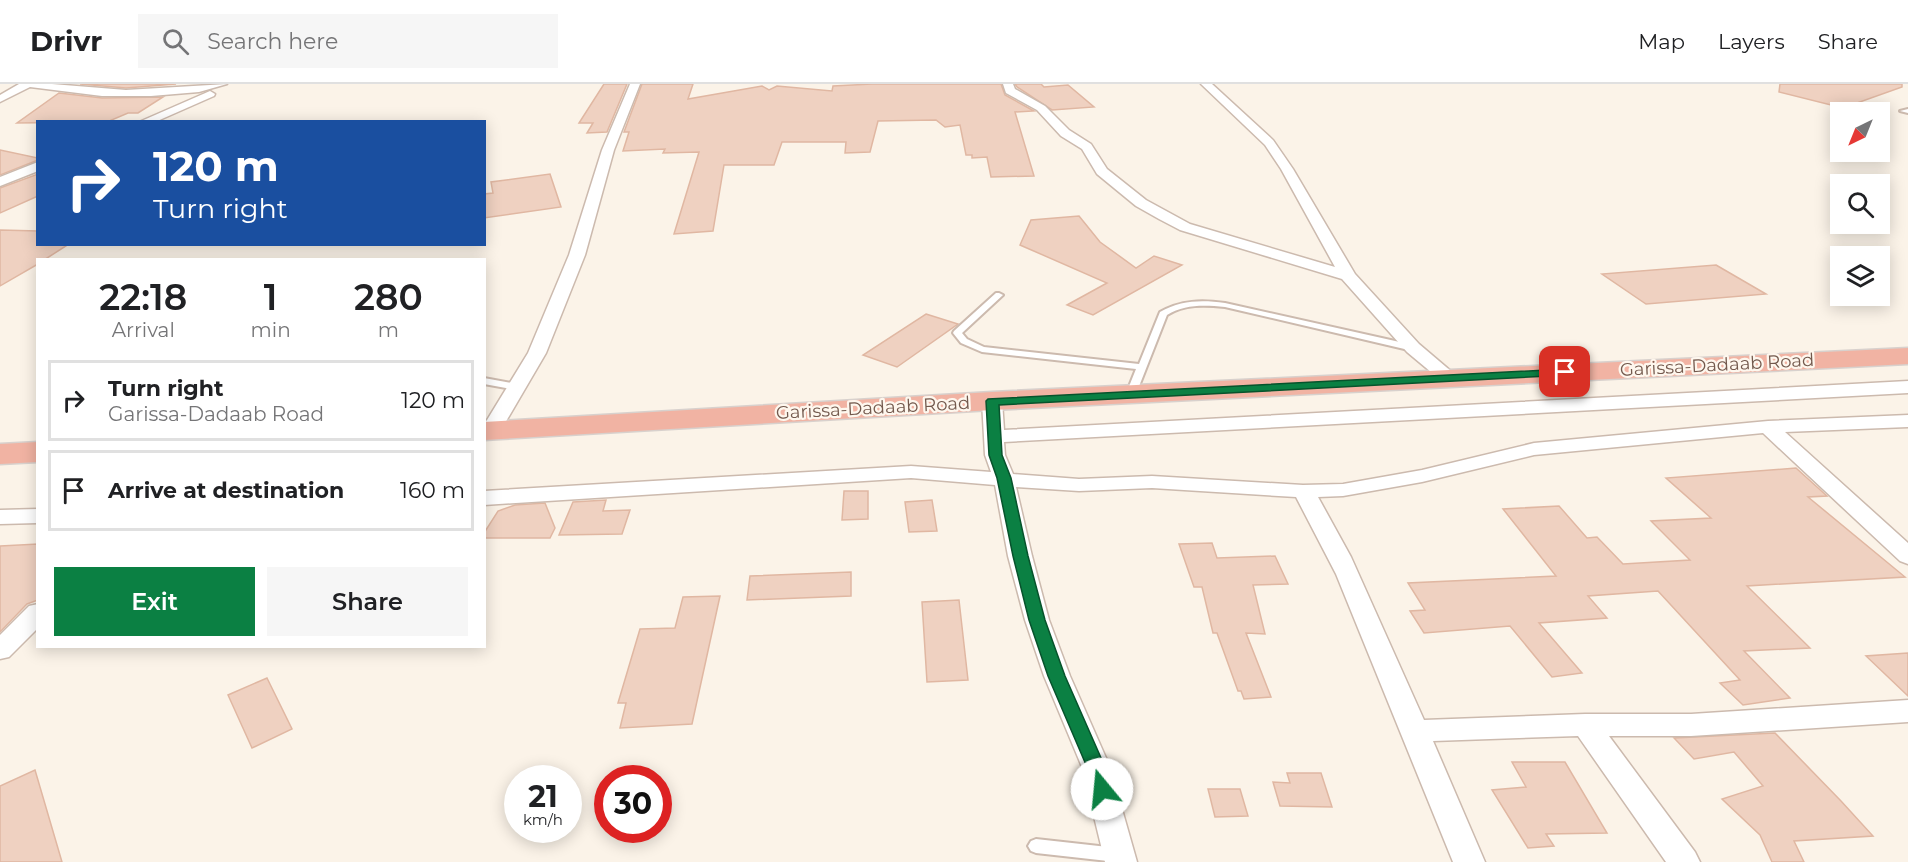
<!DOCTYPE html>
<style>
body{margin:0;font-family:Montserrat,sans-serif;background:#f6f6f6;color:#202124;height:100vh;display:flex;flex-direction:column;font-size:22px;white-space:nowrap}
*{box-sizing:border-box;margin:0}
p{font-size:20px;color:#757577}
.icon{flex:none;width:33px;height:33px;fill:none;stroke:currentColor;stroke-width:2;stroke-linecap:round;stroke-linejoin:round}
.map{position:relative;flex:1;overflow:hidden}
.details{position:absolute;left:36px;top:174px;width:450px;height:390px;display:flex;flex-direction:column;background:#fff;border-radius:0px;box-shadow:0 3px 15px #0003}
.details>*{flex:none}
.hud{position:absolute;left:36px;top:36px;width:450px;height:126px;border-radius:0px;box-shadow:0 3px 15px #0003;background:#1a4fa0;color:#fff;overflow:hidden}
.needle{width:39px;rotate:223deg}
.controls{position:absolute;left:1830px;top:18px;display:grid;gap:12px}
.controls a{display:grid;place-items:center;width:60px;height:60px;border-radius:0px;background:#fff;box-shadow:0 3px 15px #0003;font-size:30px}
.speed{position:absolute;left:504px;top:681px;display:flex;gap:12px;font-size:30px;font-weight:700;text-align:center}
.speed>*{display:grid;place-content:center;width:78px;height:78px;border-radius:50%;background:#fff;box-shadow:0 3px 15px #0003;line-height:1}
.speed small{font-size:15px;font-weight:400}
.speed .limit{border:9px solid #d22;background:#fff;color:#111}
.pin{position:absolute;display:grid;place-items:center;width:51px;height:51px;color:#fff;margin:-26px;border-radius:12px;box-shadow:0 3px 9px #0006}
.me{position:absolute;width:66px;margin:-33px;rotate:343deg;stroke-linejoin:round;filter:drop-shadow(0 0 4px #0008)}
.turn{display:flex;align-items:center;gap:21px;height:126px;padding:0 18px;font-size:27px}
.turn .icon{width:78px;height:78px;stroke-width:2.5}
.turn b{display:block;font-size:42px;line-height:51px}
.eta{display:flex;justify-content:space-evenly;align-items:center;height:102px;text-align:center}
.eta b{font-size:36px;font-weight:600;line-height:42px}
.action{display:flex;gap:12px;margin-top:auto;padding:12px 18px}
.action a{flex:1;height:69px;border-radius:0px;background:#0b8043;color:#fff;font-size:24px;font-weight:600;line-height:69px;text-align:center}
.action a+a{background:#f6f6f6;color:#202124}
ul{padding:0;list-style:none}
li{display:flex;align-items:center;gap:18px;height:81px;margin:0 12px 9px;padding:0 6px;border:3px solid #e0e0e0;border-radius:0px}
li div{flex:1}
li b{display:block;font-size:22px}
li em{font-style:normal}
header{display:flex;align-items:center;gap:36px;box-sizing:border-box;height:84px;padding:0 30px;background:#fff;border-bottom:2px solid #e0e0e0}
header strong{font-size:28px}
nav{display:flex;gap:33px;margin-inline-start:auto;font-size:21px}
.search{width:420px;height:54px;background:#f6f6f6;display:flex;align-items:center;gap:15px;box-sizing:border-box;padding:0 21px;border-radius:0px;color:#757577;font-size:22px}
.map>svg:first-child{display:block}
.building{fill:#efd1c1;stroke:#e0b7a2;stroke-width:1.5}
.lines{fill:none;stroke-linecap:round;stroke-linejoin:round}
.lane-casing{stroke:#ccbaae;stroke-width:4}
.street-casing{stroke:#ccbaae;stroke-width:3}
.highway-casing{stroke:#d8d1cd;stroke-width:3}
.lane{fill:#fff;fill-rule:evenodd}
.street{fill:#fff;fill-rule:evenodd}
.highway{fill:#f1b3a3;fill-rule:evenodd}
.route{fill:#0b8043;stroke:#07532c;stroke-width:1.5}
.labels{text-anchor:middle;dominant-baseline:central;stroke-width:4.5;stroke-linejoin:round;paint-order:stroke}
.street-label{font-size:18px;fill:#73594d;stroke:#fef7ee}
</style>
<header>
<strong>Drivr</strong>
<div class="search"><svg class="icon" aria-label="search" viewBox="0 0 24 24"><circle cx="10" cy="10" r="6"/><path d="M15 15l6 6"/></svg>Search here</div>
<nav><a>Map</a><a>Layers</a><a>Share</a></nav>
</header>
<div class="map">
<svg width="1908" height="778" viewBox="0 0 1908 778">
<rect width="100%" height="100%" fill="#fbf3e8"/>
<!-- building -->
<g class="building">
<path d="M80,0H176L126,4Z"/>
<path d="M604,0H627L607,48L587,49L593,39H579Z"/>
<path d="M642,0H693L688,15L762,2L769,6L777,2L832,7L833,2L872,0H1001L1005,11L1034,27L1015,28L1034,92L991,93L987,73L972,74V71H966L960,41L945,43L936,36L878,37L870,68L845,69L846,58H782L774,81H724L713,147L674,150L699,68L663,69L665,65L623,67L629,48H624Z"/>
<path d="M1015,0H1041L1044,3L1068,1L1094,23L1052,26L1017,3Z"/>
<path d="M1780,0H1902V3L1843,24L1779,8Z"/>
<path d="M59,9L102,14L163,13L138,29H128L107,38L17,39Z"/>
<path d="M0,66L38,74V76L0,91Z"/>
<path d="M38,90V112L0,129V104Z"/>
<path d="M550,90L561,123L484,134V110L493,109L491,98Z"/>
<path d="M1079,132L1100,158L1136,184L1154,172L1182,181L1093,231L1067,221L1107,199L1020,161L1031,136Z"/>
<path d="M0,146L38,147V160H69L44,176H38V180L0,202Z"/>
<path d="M1716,181L1766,210L1646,220L1602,190Z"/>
<path d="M926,230L958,240L897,283L863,271Z"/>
<path d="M1796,384L1827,412L1808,413L1905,493L1747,502L1810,564L1744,567L1790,614L1743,621L1720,599L1740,596L1658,507L1588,512L1607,534L1539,539L1582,589L1552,593L1510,542L1424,549L1410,527L1425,526L1408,499L1556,492L1503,425L1559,422L1587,454L1597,453L1623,480L1690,476L1651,437L1711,434L1666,394Z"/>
<path d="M844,407H868V435L842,436Z"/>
<path d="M606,416L603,427L630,426L622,450L559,451L573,418Z"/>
<path d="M932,416L937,447L909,448L905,418Z"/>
<path d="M545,419L555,444L550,454H484V449L498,427L515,421Z"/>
<path d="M1212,459L1217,474L1275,472L1288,500L1253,501L1265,550L1246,549L1271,613L1244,615L1241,607H1238L1217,549H1213L1202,503H1194L1179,460Z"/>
<path d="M38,460V516L27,520L0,548V462Z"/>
<path d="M851,488V512L747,516L750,492Z"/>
<path d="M720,512L692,640L620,644L626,619H618L640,545L675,544L683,513Z"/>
<path d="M959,516L968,596L927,598L922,518Z"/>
<path d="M1908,569V612L1866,572Z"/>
<path d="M267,594L292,645L252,664L228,611Z"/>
<path d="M1775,649L1841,717L1873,752L1794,757L1804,778H1772L1760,751L1722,715L1763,702L1734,668L1694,675L1674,654Z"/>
<path d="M1512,678H1565L1607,749L1546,750L1554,762L1528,764L1492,706L1526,703Z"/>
<path d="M35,686L62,778H0V702Z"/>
<path d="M1287,689H1321L1332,723L1280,722L1273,698L1290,699Z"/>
<path d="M1208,705H1240L1248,732L1215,733Z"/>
</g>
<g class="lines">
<defs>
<g id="lane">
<path d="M1908,25V29L1900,27Z"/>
<path d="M996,209H999L1003,211L962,249L967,255L984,263L1139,280L1160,228C1181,216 1202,216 1225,219L1413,261L1417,264L1413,267L1225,223C1204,221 1185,220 1167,231L1136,310L1131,313L1126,310L1136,285L982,268L961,259L953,249L954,247Z"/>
<path d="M484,294L517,300L522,303L517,306L484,300Z"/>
<path d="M1036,755L1117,764L1123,766L1125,771L1123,776L1117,778L1036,769L1031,767L1028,762L1031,757Z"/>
</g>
<g id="street">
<path d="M19,0H52L126,6L227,0L199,8L151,12H102L30,3L0,18V11Z"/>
<path d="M630,0H640L614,66L585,171L546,269L498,351H484V341L528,269L569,171L602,66Z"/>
<path d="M1003,0H1013L1015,5L1045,22L1069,46L1091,60L1107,85L1146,116L1190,140L1335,183L1281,85L1265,61L1201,0H1212L1273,56L1293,85L1355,190L1419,260L1459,294L1457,298H1443L1407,268L1342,195L1180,146L1159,135L1136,122L1097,90L1082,65L1061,52L1037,26L1006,9Z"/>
<path d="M210,7L215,10L214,12L155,38H139Z"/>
<path d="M38,78V87L0,102V93Z"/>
<path d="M1908,297V309L1004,358L1005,371L1013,390L1079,395L1152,392L1303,401L1343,400L1422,386L1534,359L1768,337L1908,331V343L1785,348L1908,459V480L1900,477L1763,349L1534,371L1422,398L1343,412L1318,413L1351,473L1424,636L1585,630H1691L1908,616V638L1691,652H1609L1695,768L1700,778H1666L1578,652L1433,657L1485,778H1453L1336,490L1296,413L1152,404L1079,407L1016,403L1032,472L1049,536L1070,592L1110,683L1137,778H1105L1082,683L1044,592L1025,536L1008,472L995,401L911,394L484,421V407L911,382L991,388L985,371L982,317L985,313H999L1002,317L1004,346Z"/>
<path d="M38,425V439L0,440V426Z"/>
<path d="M38,520V544L9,573L0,575V551L29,522Z"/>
</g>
<g id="highway">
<path d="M1908,264V280L992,326L484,356V338L992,308Z"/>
<path d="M38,358V378L0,380V360Z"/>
</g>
</defs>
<!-- lane casing -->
<use href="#lane" class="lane-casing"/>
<!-- street casing -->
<use href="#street" class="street-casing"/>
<!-- highway casing -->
<use href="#highway" class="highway-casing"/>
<!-- lane -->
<use href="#lane" class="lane"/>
<!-- street -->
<use href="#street" class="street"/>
<!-- highway -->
<use href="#highway" class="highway"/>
</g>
<!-- route -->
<path class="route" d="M1565,285L1569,286V291L999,321L1002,371L1011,394L1028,472L1045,536L1065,592L1105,683L1112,705L1109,711L1102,713L1095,711L1087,683L1048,592L1029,536L1013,472L997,394L989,371L986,317L988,315Z"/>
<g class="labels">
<!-- street labels -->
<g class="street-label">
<text transform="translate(1717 281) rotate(-3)">Garissa-Dadaab Road</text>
<text transform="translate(873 324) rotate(-3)">Garissa-Dadaab Road</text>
</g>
</g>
</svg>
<div class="controls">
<a><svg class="needle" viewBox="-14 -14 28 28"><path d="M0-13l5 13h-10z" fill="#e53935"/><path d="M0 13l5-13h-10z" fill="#757577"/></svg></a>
<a><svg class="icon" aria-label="search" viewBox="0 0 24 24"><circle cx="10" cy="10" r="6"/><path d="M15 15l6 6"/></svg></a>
<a><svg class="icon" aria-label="layers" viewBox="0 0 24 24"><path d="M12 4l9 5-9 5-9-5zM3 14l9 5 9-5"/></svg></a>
</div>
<div class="speed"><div>21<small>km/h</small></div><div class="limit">30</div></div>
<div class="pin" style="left:1565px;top:288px;background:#d93025"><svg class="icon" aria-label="arrive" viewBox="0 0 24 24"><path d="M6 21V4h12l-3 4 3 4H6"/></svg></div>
<svg class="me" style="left:1102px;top:705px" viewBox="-20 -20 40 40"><circle r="19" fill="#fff"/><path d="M0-13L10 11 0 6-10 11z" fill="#0b8043"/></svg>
<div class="hud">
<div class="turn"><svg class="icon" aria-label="right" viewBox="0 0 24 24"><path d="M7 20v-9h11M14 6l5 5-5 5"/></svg><div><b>120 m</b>Turn right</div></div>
</div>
<section class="details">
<div class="eta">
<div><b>22:18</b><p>Arrival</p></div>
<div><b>1</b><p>min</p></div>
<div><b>280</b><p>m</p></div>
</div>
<ul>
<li><svg class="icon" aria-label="right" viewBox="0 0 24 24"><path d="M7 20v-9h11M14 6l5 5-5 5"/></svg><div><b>Turn right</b><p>Garissa-Dadaab Road</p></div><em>120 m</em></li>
<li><svg class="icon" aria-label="arrive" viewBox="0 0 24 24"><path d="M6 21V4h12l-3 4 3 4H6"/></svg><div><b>Arrive at destination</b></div><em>160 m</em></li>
</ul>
<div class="action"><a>Exit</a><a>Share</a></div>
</section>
</div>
